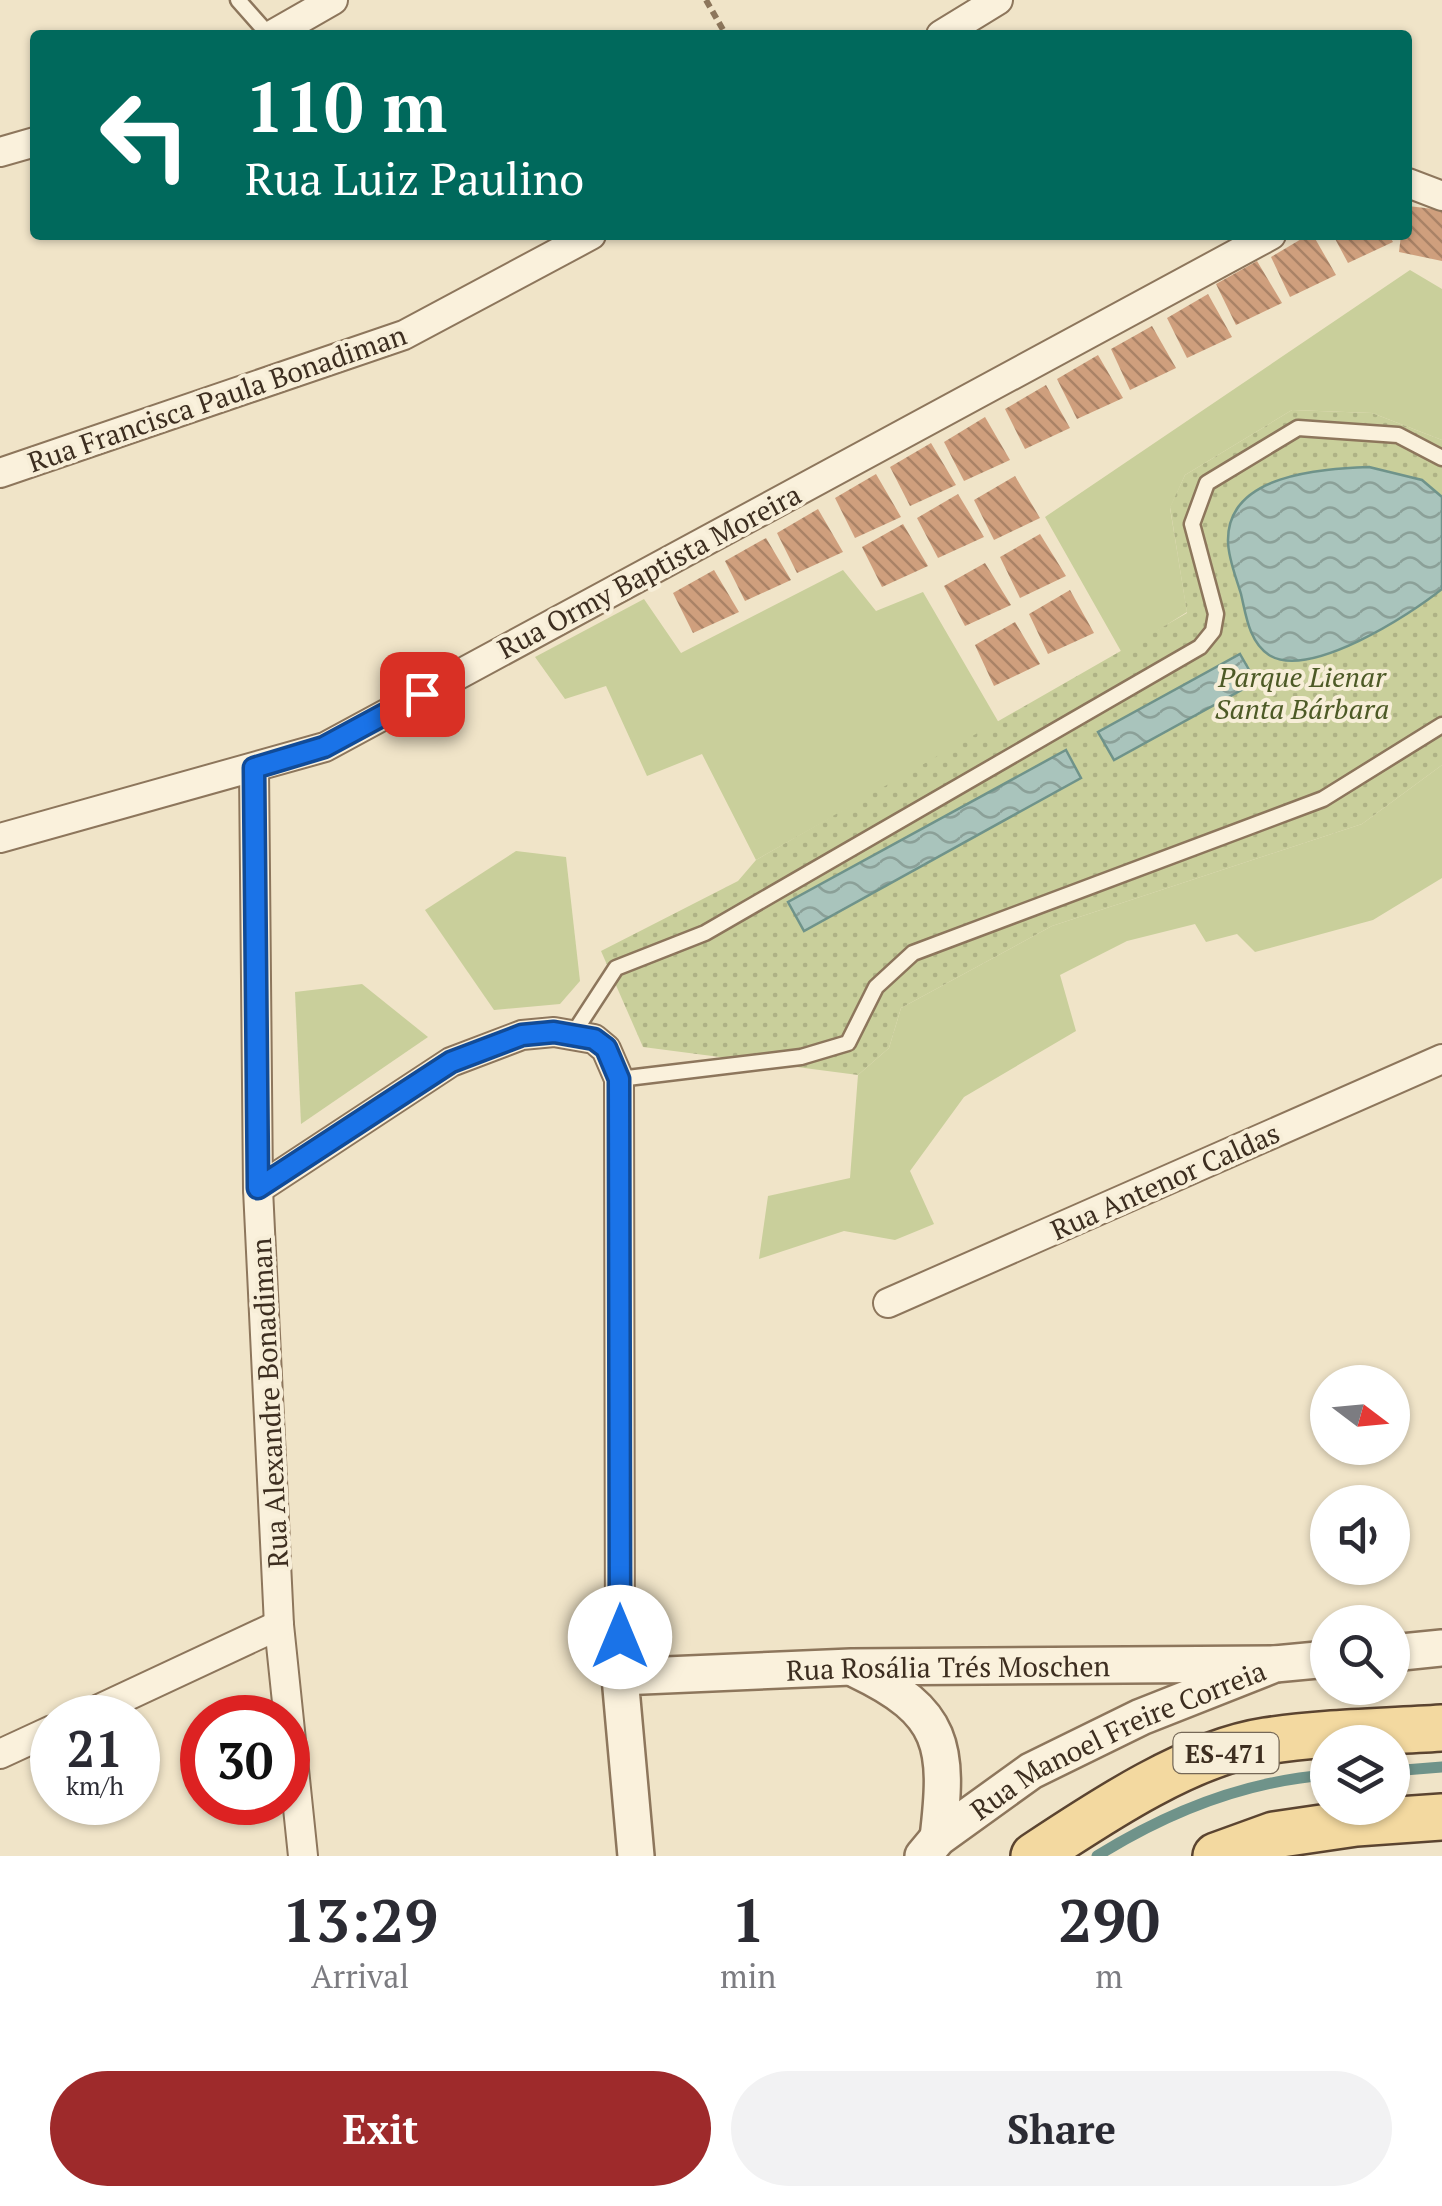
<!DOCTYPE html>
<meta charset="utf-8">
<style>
body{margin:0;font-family:"PT Serif",serif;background:#f2f2f3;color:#2b2b33;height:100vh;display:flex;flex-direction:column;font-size:38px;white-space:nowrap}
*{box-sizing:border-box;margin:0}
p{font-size:32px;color:#7c7c81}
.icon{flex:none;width:55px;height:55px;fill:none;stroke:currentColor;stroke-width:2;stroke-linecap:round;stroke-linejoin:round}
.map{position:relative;height:1856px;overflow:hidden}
.drawer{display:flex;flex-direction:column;background:#fff;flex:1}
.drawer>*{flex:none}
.banner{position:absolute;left:30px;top:30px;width:1382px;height:210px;border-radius:10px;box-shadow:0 2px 8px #0004;background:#00695c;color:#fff;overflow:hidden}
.needle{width:65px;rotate:106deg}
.fabs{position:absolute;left:1310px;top:1365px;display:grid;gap:20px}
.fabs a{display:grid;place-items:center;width:100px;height:100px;border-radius:50%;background:#fff;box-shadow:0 2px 8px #0004;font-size:50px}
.speed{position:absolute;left:30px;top:1695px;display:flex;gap:20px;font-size:50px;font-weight:700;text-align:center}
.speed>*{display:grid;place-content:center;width:130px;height:130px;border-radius:50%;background:#fff;box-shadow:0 2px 8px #0004;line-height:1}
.speed small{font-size:25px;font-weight:400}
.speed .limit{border:15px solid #d22;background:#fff;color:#111}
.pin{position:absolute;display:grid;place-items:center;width:85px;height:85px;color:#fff;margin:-42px;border-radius:20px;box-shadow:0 5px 15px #0006}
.me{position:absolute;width:110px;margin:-55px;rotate:0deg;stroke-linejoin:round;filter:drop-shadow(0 0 8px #0008)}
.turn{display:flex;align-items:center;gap:35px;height:210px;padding:0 50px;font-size:45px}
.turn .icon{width:130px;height:130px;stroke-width:2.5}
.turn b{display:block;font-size:70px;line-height:85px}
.eta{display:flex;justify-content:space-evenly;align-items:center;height:170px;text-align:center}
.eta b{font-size:60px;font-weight:600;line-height:70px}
.action{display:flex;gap:20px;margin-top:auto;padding:20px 50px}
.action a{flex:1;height:115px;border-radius:60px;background:#9e2a2b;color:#fff;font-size:40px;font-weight:600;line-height:115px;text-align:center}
.action a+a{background:#f2f2f3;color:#2b2b33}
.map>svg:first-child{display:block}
.grass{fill:#c9cf9b}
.park{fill:url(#park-dots)}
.water{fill:url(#water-waves);stroke:#6f938a;stroke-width:2.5}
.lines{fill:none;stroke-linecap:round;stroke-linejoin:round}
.stream{stroke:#6f938a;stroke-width:11}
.building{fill:url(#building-back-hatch)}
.service-casing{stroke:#8d765c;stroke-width:19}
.minor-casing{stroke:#8d765c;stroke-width:32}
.tertiary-casing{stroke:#8d765c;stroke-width:40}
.primary-casing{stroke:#5b4430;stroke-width:50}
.path{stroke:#8d765c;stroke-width:6;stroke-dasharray:8 5;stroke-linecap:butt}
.service{stroke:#faf1dc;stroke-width:14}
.minor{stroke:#faf1dc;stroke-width:28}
.tertiary{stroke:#faf1dc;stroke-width:35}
.primary{stroke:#f3d9a0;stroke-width:45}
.route-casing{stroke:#114b97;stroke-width:25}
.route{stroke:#1a73e8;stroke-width:18}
.labels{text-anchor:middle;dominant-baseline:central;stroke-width:8;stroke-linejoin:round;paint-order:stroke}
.shield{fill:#f7eed8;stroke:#756857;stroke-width:2.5}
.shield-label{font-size:25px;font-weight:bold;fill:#3d2e20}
.street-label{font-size:28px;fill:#3d2e20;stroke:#f7eed8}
.park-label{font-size:28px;font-style:italic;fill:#4d5a26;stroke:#f7eed8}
</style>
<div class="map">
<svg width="1442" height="1856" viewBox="0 0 1442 1856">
<defs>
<pattern id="park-dots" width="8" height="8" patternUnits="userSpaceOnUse" patternTransform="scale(2.5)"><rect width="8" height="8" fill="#c9cf9b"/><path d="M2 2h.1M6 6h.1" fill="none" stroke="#aeb285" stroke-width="1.8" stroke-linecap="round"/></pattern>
<pattern id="water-waves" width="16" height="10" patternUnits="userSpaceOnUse" patternTransform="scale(2.5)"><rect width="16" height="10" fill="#a9c4bc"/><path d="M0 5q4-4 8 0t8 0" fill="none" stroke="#8ba098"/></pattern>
<pattern id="building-back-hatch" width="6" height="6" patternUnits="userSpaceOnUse" patternTransform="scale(2.5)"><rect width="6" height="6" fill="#cf9f7d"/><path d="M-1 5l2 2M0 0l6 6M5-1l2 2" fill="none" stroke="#a98266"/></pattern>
</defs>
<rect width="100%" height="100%" fill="#f0e4c8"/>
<!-- grass -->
<g class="grass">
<path d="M1410,270L1442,289V440L1372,413L1292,410L1185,475L1170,508L1187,612L1122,653L1045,517Z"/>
<path d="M843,570L876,611L923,592L999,723L756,860L702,754L647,776L606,686L565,699L535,657L644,599L681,653Z"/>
<path d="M1442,765V878L1373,920L1255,952L1237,934L1206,942L1195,924L1127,941L1060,975L1076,1031L964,1097L910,1171L934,1224L895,1240L844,1231L759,1259L768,1196L850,1178L858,1075L889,1048L901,1008L1052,926L1362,824Z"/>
<path d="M516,851L566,857L580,981L560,1004L494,1010L425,910Z"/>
<path d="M362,984L428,1037L301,1124L295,992Z"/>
</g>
<!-- park -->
<path class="park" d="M1292,410L1372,413L1442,440V765L1362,824L1052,926L901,1008L889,1048L858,1075L643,1047L601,951L738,881L756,860L1187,613L1170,507L1185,475Z"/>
<!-- water -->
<g class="water">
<path d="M1369,467L1422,480L1442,497V589C1410,615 1309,680 1269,655C1249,642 1246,615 1241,594C1236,577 1228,558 1228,541C1227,474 1321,469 1369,467Z"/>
<path d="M1240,654L1256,682L1114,760L1098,732Z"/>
<path d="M1066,750L1081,778L804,931L788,902Z"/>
</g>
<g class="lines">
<!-- stream -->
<g class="stream">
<path d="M1392,1771L1442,1767"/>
<path d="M1097,1856C1166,1813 1245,1781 1328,1775"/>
</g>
</g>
<!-- building -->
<g class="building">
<path d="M1408,206L1442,210V261L1399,252L1401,235H1408Z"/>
<path d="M1308,235H1313L1336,275L1290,297L1271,257Z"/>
<path d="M1333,235H1389L1393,242L1348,263Z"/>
<path d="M1257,261L1282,303L1236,325L1216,284Z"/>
<path d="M1208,294L1232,337L1187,358L1167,318Z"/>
<path d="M1152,326L1176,368L1130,390L1111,349Z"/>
<path d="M1098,355L1123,398L1077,419L1057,379Z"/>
<path d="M1046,385L1070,428L1025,449L1005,409Z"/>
<path d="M985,417L1010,460L964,481L944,442Z"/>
<path d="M931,443L956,485L910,506L890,467Z"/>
<path d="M876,474L901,517L855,538L835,498Z"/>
<path d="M1015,476L1040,518L994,540L974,500Z"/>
<path d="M958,494L984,537L938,558L917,518Z"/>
<path d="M818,509L843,552L797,573L777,533Z"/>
<path d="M903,524L928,566L882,587L862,547Z"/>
<path d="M1040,534L1066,576L1020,598L1000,557Z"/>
<path d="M766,538L791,580L745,601L725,561Z"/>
<path d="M985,563L1011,605L965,626L944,586Z"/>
<path d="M714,570L739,612L693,633L673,593Z"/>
<path d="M1070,590L1094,633L1048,654L1029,614Z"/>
<path d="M1015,622L1040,664L994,686L975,645Z"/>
</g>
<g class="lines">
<defs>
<g id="service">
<path d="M238,0L269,35"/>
<path d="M573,1034L616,968L705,933L1200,647L1213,631L1216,614L1192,524L1207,483L1298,428L1398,435L1442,458"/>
<path d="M619,1079L801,1057L848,1043L876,987L913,953L1323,799L1442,725"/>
</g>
<g id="minor">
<path d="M272,35L333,0"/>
<path d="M941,35L998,0"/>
<path d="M0,152L35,142"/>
<path d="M1408,183L1442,196"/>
<path d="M0,473L404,335L591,235"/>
<path d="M254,768L258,1189L279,1625L303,1856"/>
<path d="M0,838L325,747L1271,235"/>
<path d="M258,1189L451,1062L522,1035L554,1032L594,1039L606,1049L619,1079L620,1677"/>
<path d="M888,1303L1442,1059"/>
<path d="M80,1718L279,1625"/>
<path d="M0,1754L52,1730"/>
</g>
<g id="tertiary">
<path d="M1392,1653L1442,1648"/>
<path d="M857,1670C945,1712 949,1746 938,1838"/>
<path id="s1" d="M636,1856L620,1677L851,1667L1275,1664"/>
<path id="s2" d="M923,1856L938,1838L1031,1771L1141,1717L1275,1664L1328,1659"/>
</g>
<g id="primary">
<path d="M1034,1856C1099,1813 1188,1753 1266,1741C1324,1732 1384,1732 1442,1728"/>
<path d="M1216,1856L1274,1835L1356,1823L1442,1817"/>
</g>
</defs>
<!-- service casing -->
<use href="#service" class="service-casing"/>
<!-- minor casing -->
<use href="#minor" class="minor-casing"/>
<!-- tertiary casing -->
<use href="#tertiary" class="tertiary-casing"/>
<!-- primary casing -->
<use href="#primary" class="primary-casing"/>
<!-- path -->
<path class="path" d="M706,0L726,35"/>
<!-- service -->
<use href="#service" class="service"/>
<!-- minor -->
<use href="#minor" class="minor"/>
<!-- tertiary -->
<use href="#tertiary" class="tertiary"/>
<!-- primary -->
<use href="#primary" class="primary"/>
</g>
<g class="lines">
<defs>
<path id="route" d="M422,694L324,747L254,768L258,1188L451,1062L522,1035L554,1032L594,1039L606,1048L619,1079L620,1637"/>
</defs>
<!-- route casing -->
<use href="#route" class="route-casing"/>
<!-- route -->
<use href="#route" class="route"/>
</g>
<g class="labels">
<!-- shield labels -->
<rect class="shield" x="1173.5" y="1733" width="105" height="40" rx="8"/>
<g class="shield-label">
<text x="1226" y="1753">ES-471</text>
</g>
<!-- street labels -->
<g class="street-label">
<text transform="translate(217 398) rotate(-19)">Rua Francisca Paula Bonadiman</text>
<text transform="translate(649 571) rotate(-28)">Rua Ormy Baptista Moreira</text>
<text transform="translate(1165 1181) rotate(-24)">Rua Antenor Caldas</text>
<text transform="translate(269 1403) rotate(-93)">Rua Alexandre Bonadiman</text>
<text stroke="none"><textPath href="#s1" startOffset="508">Rua Rosália Trés Moschen</textPath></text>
<text stroke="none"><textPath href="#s2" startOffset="230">Rua Manoel Freire Correia</textPath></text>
</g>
<!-- park labels -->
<g class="park-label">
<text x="1302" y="676">Parque Lienar<tspan x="1302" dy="32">Santa Bárbara</tspan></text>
</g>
</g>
</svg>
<div class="fabs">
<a><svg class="needle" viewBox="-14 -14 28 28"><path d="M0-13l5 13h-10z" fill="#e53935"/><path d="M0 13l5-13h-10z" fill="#7c7c81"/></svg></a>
<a><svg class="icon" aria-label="sound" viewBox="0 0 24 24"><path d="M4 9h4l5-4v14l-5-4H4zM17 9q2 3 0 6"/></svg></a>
<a><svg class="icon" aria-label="search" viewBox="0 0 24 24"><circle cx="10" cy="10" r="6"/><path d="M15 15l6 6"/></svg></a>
<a><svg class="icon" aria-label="layers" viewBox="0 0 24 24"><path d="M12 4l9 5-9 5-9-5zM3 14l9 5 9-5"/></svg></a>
</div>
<div class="speed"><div>21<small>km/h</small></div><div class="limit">30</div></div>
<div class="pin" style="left:422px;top:694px;background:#d93025"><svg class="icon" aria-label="arrive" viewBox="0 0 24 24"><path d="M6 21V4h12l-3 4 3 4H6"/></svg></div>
<svg class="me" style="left:620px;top:1637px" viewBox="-20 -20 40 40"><circle r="19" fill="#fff"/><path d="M0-13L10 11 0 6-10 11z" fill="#1a73e8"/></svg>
<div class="banner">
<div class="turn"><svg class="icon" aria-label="left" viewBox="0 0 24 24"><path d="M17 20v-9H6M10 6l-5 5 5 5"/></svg><div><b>110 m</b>Rua Luiz Paulino</div></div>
</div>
</div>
<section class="drawer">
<div class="eta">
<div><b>13:29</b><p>Arrival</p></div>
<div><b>1</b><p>min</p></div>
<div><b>290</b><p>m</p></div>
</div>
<div class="action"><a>Exit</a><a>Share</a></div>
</section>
